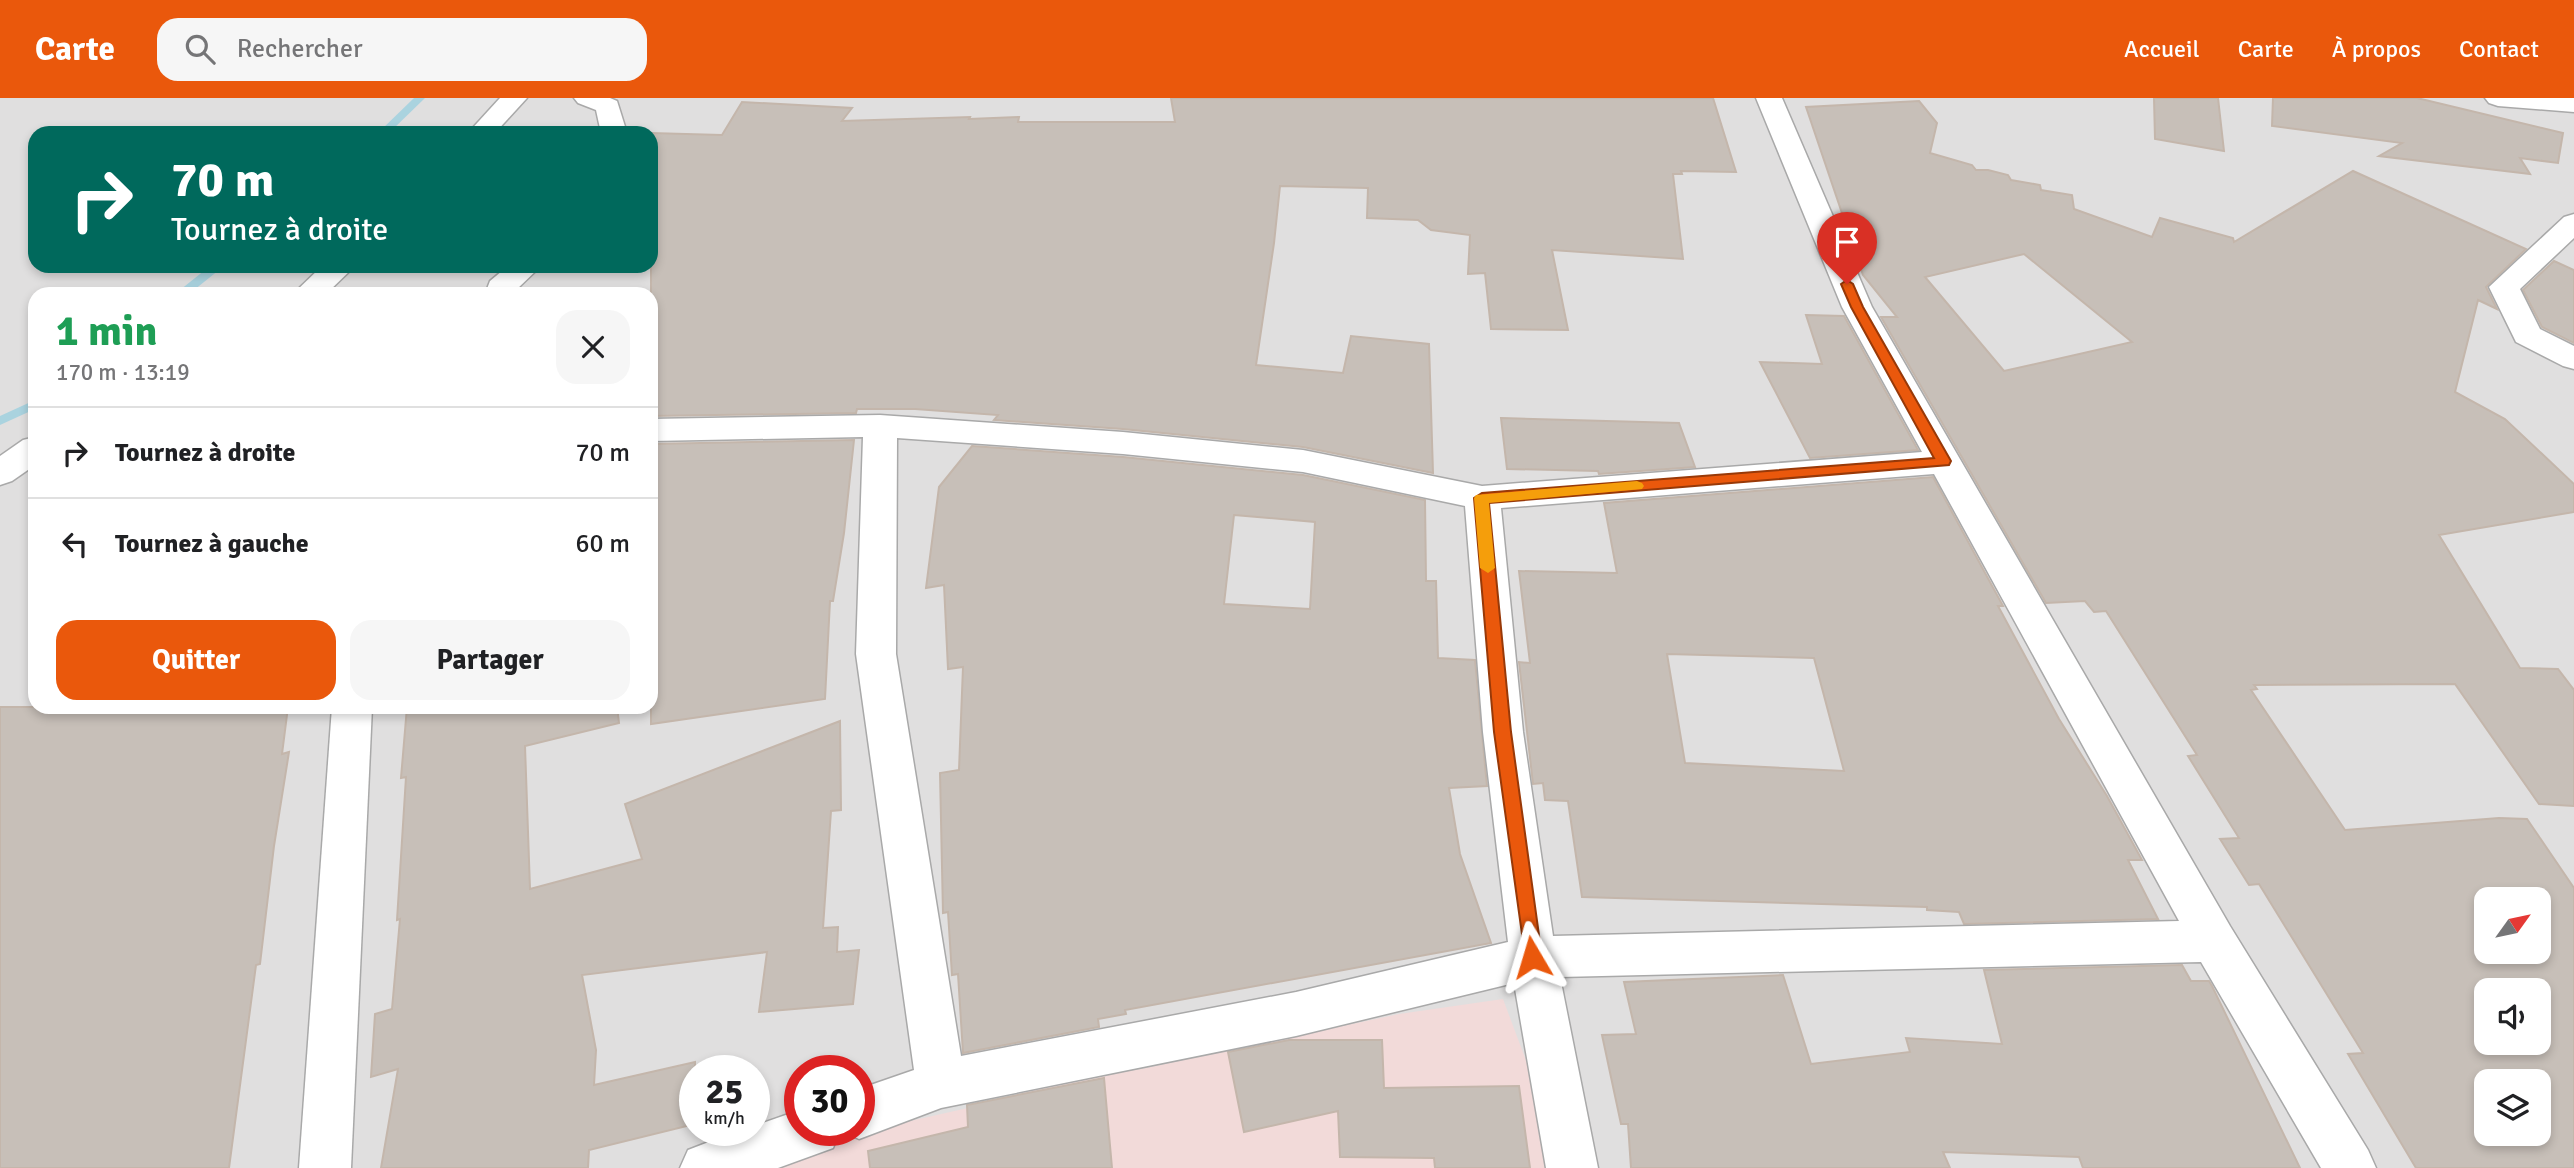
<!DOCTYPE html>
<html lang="fr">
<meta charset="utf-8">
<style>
body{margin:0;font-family:Signika,sans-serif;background:#f6f6f6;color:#202124;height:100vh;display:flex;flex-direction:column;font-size:26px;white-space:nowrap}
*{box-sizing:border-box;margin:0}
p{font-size:23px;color:#757577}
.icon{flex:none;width:38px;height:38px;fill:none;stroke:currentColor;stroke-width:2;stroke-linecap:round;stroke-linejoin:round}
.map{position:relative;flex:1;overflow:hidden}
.drawer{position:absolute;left:28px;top:189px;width:630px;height:427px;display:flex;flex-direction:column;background:#fff;border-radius:21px;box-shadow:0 4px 10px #0003}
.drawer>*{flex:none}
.hud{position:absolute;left:28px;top:28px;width:630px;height:147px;border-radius:21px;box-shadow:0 4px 10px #0003;background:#00695c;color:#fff;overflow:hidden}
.needle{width:46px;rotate:57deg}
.tools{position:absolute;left:2474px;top:789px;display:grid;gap:14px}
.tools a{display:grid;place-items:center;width:77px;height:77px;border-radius:14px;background:#fff;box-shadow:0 4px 10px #0003;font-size:35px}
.speed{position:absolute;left:679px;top:957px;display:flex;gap:14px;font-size:35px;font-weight:700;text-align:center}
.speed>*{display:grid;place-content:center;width:91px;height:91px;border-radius:50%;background:#fff;box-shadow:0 4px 10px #0003;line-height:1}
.speed small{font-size:18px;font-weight:400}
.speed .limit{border:10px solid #d22;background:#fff;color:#111}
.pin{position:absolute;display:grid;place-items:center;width:60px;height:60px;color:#fff;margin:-72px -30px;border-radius:50% 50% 50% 0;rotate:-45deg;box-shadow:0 0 7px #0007}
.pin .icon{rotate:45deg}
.me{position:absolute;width:77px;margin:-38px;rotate:353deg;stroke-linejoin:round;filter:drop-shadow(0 0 5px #0008)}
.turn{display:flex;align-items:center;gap:24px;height:147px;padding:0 28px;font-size:32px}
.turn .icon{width:91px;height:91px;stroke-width:2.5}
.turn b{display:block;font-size:49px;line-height:60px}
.round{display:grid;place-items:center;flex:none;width:74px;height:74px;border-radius:21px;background:#f6f6f6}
.headline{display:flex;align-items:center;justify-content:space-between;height:119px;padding:0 28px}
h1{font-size:42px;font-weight:800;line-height:52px;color:#1e9e55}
.cta{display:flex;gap:14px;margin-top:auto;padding:14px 28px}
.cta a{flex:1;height:80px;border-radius:21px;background:#ea580c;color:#fff;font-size:28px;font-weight:800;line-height:80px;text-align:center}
.cta a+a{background:#f6f6f6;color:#202124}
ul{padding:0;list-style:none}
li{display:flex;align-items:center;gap:21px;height:91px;padding:0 28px;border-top:2px solid #e0e0e0}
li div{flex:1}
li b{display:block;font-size:26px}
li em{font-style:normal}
header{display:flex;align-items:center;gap:42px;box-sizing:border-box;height:98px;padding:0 35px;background:#ea580c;color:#fff}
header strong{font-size:33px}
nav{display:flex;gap:38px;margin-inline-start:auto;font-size:24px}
.search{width:490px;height:63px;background:#f6f6f6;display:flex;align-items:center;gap:18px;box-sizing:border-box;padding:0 24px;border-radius:21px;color:#757577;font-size:26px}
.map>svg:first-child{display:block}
.residential{fill:#e0dfdf;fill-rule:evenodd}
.commercial{fill:#f2dad9}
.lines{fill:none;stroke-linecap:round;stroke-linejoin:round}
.stream{fill:#aad3df;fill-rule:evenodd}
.building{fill:#c7bfb8;stroke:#c4b6ab;stroke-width:2;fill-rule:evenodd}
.street-casing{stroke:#a9a9a9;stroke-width:3}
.street{fill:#fff;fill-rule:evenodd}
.route{fill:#ea580c;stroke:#983908;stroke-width:2}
.slow{fill:#f59e0b}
</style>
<header>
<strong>Carte</strong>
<div class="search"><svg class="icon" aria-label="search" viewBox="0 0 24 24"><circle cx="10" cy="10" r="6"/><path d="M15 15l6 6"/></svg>Rechercher</div>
<nav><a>Accueil</a><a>Carte</a><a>À propos</a><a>Contact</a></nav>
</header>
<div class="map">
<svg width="2574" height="1070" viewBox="0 0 2574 1070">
<rect width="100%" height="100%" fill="#f2efe9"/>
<!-- residential -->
<path class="residential" d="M0,0H2574V1070H0ZM35,35H651V168H35ZM35,196H651V609H35ZM2487,802H2539V854H2487ZM2487,892H2539V945H2487ZM695,973H754V1032H695ZM800,973H859V1032H800ZM2487,984H2539V1036H2487Z"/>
<!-- commercial -->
<path class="commercial" d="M1503,901L1531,976L1547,1070H745L888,1028L990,1005L1058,983L1141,971L1399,916Z"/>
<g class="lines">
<!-- stream -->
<g class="stream">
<path d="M414,0H425L389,35H378Z"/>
<path d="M210,168H224L189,196H175Z"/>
<path d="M35,302V311L0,327V318Z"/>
</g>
</g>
<!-- building -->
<g class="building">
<path d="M1171,0H1713L1736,74L1681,73L1682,76H1673L1683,161L1552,152L1568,232L1491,231L1485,175L1468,176L1470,137L1431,132L1418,122L1367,120L1368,90L1280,88L1274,145L1256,267L1343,275L1351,238L1429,246L1433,375L1303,349L1123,331L994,322L998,317L915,311H857L856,315L651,318V35L722,37L742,4L852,10L842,23L970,19L969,21L1019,19L1018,24H1175Z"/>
<path d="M2154,0H2218L2224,53L2155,41Z"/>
<path d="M2273,0H2417L2563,35L2558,65L2520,60L2530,76L2379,58L2402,45L2272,28Z"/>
<path d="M1919,3L1937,25L1930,55L1972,67L1976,72H1988L2008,77L2011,82L2040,87L2041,92L2072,97L2074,111L2152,139L2160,120L2233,140L2234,144L2353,73L2526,151L2486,189L2497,211L2478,202L2455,294L2505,321L2574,386V414L2439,437L2520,570L2558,571L2574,592V708L2539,706L2455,586L2254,587L2257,591L2251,592L2345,732L2499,720L2527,721L2574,790V1070H2416L2348,956L2363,955L2259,786L2249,787L2220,741L2239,740L2188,658L2197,657L2106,513L2094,514L2085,503L2046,505L1881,219H1897L1863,177L1806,9ZM2024,156L2132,244L2004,273L1925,179ZM2487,802H2539V854H2487ZM2487,892H2539V945H2487ZM2487,984H2539V1036H2487Z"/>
<path d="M2554,163L2574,172V245L2542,229L2523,192Z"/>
<path d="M1806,217L1844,218L1918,352L1810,360L1760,264L1822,266Z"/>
<path d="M1501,320L1679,325L1695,369L1599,376L1598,373L1507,371Z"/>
<path d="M854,342L844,435L833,503H830L825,601L651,626V346Z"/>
<path d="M972,348L1123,359L1303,377L1425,402L1426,483H1436L1438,560L1475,562L1487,688L1449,690L1460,756L1491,845L1125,912L1126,916L1098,921L1099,929L963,955L958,876L952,877L948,814L943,815L940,675L959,672L963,569L948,571L944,487L926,490L939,389ZM1234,417L1315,424L1310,511L1224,506Z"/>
<path d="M1933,379L2003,508H1998L2059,621L2107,698L2142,762H2128L2158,821L1964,826L1959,814L1927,812V809L1582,799L1568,703L1545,702L1543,685L1533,686L1519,564L1530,565L1519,473L1617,475L1604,405ZM1667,556L1814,560L1844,673L1685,665Z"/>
<path d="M0,609H288L282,656L289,654L274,748L260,866L256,867L229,1070H0Z"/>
<path d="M407,609H617L619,625L525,648L530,791L642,761L625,706L840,623L841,712L831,713L823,830L838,829L837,854L859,852L853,906L759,914L767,854L582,877L596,952L594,987L695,964V1026L589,1052L588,1070H381L398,971L371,979L375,916L392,911L400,821L397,822L406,679L401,680Z"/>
<path d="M2182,867L2191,883H2209L2212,888L2300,1070H2083L2079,1059L1943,1054L1950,1070H1631L1628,1026H1621L1602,937L1636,936L1624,884L1783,877L1811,966L1910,954L1906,940L2002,946L1984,872Z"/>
<path d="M1289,942H1382L1384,990L1519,988L1530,1070H1435L1434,1060L1340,1059L1338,1013L1244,1034L1228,954Z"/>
<path d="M1104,980L1112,1070H870L868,1053L968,1029L967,1007Z"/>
</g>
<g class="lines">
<defs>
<g id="street">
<path d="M500,0H527L495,35H468Z"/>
<path d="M574,0H610L617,3L627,35H601L596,12L578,5Z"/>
<path d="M1756,0H1782L1872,209L2230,828L2368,1052L2376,1070H2321L2201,864L1560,879L1598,1070H1546L1514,885L1296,938L941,1010L859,1041L841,1033L859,1032V991L914,972L856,556L863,339L651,343V321L880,317L1123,334L1303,352L1482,388L1922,354L1842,209ZM897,340L1123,356L1303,374L1465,408L1483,634L1508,844L1296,894L961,958L896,556ZM1934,376L2179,823L1553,838L1523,634L1501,410Z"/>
<path d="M2485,0H2574V14L2498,8L2489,5Z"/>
<path d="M2574,116V140L2520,191L2540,231L2574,248V271L2563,268L2516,244L2489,189L2564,119Z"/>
<path d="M322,168H355L326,196H293Z"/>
<path d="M508,168H541L516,192L515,196H485L490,183Z"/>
<path d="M35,339V367L12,383L0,387V358L23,342Z"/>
<path d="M332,609H372L351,1070H299Z"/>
<path d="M800,1012V1032H840L833,1050L778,1070H680L688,1052L740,1032H754V1028Z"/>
</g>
</defs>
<!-- street casing -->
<use href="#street" class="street-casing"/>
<!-- street -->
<use href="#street" class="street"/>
</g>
<!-- route -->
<path class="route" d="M1847,182L1853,186L1863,209L1951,363L1949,367L1489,405L1511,634L1542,859L1539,865L1532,868L1526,865L1494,634L1474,400L1482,395L1934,360L1851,209L1841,186Z"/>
<!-- slow -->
<path class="slow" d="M1637,383L1642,385L1644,388L1642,391L1489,405L1495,470L1488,475L1480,470L1474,400L1476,397Z"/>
</svg>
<div class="tools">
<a><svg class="needle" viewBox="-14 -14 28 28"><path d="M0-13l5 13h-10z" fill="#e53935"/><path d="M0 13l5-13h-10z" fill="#757577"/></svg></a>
<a><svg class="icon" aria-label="sound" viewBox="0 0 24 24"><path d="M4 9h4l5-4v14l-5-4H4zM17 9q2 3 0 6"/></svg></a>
<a><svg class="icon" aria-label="layers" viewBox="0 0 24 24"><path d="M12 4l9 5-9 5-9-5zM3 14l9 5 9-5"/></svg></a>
</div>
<div class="speed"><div>25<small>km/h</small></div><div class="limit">30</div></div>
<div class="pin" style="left:1847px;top:186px;background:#d93025"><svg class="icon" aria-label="arrive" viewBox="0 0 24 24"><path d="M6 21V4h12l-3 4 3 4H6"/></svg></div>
<svg class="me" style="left:1532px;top:859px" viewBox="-20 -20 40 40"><path d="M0-17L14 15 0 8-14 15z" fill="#ea580c" stroke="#fff" stroke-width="4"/></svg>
<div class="hud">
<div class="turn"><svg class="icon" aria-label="right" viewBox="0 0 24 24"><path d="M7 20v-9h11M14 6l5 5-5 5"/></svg><div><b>70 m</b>Tournez à droite</div></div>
</div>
<section class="drawer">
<div class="headline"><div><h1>1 min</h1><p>170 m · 13:19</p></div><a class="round"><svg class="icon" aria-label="close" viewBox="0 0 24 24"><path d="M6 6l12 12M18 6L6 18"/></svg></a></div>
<ul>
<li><svg class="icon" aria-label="right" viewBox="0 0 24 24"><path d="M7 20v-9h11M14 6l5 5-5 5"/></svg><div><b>Tournez à droite</b></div><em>70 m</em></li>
<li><svg class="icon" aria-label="left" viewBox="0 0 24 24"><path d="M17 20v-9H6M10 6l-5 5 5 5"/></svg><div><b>Tournez à gauche</b></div><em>60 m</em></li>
</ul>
<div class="cta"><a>Quitter</a><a>Partager</a></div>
</section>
</div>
